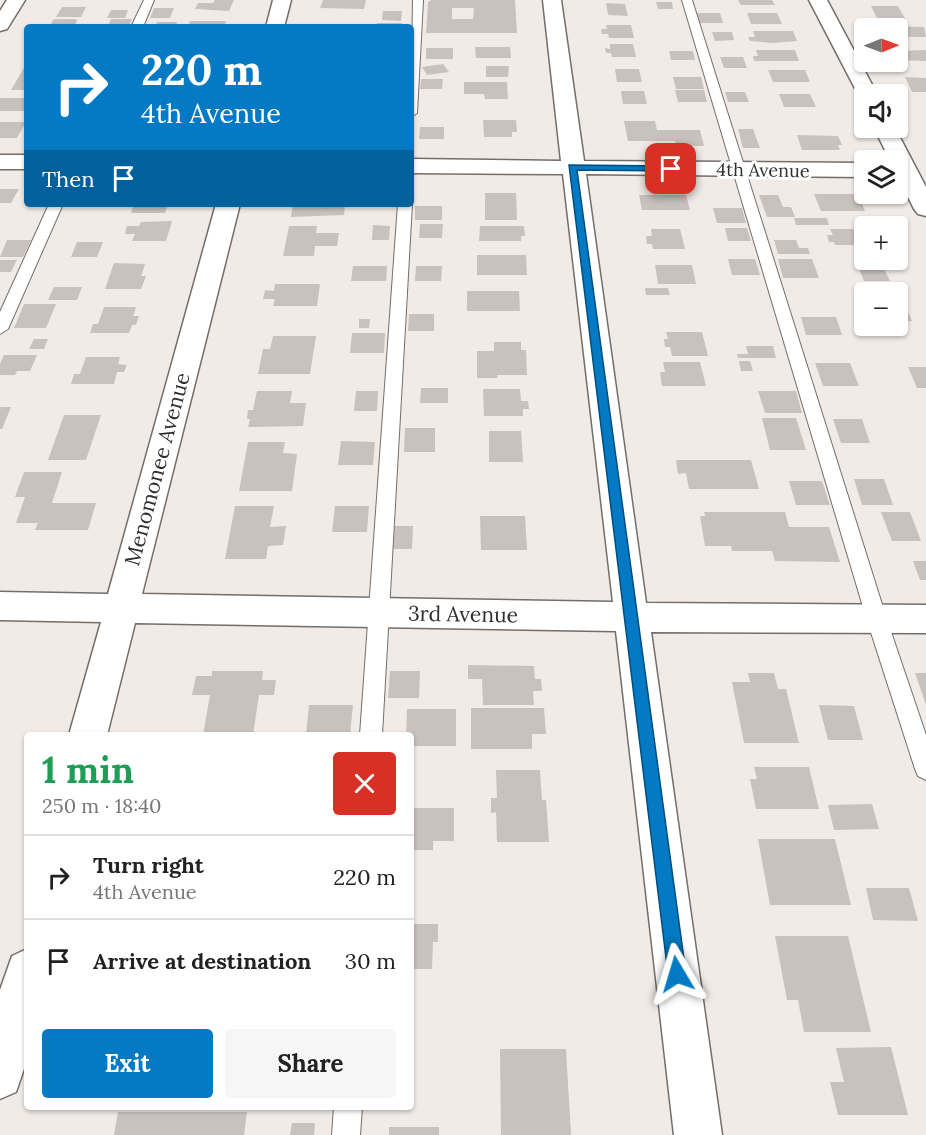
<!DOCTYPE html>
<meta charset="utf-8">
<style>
body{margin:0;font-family:Lora,serif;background:#f6f6f6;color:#222;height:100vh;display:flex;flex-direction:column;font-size:22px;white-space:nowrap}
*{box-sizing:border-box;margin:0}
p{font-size:20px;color:#767676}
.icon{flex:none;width:33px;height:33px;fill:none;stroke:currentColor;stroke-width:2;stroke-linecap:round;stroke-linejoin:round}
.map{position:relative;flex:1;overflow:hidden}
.panel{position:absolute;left:24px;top:732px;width:390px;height:378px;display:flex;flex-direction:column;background:#fff;border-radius:6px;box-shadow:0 2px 4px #0004}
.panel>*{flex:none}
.hud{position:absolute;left:24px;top:24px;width:390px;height:183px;border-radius:6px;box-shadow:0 2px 4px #0004;background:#037ac3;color:#fff;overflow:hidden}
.needle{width:39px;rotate:89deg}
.tools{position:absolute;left:854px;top:18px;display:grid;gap:12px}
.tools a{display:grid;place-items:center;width:54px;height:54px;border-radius:6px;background:#fff;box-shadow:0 2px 4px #0004;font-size:30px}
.pin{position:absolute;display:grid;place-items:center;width:51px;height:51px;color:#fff;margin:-26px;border-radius:12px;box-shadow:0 3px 9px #0006}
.me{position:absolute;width:66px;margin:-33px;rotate:353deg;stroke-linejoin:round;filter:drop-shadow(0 0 4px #0008)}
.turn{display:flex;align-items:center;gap:21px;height:126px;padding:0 18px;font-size:27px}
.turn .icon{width:78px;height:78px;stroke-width:2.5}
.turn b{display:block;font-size:42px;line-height:51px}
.then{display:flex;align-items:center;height:57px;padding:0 18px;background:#0003;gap:12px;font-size:22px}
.round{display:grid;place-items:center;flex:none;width:63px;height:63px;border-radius:6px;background:#f6f6f6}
.overview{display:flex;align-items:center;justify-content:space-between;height:102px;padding:0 18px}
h1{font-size:36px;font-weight:700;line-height:45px;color:#1e9e55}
.cta{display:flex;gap:12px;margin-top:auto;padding:12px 18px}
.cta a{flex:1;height:69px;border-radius:6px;background:#037ac3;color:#fff;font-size:24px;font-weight:700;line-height:69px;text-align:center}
.cta a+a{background:#f6f6f6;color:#222}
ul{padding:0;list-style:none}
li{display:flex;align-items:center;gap:18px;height:84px;padding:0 18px;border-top:2px solid #e0e0e0}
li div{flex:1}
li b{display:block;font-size:22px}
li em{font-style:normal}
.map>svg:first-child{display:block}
.building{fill:#c8c1bd;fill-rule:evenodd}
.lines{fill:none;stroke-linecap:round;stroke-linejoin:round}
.service-casing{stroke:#746e6a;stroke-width:2}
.minor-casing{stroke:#746e6a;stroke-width:3}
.service{fill:#fff;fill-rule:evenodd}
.minor{fill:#fff;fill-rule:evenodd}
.route{fill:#037ac3;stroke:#024f7f;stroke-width:1.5}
.labels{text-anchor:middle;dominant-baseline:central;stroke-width:6;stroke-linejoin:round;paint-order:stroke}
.far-street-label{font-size:18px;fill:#312e2d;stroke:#fff}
.street-label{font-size:21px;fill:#312e2d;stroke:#fff}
</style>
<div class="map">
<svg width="926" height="1135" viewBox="0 0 926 1135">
<rect width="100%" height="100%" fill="#f1ebe7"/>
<!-- building -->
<g class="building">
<path d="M215,0H234L229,11L195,9L198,3H213Z"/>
<path d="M323,0H366L364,9L320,8Z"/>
<path d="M431,0H515L517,33H426L428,2ZM452,8H474L473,19H452Z"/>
<path d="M738,0H772L775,5H741Z"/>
<path d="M656,2H672L673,9H658Z"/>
<path d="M606,3L625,4L628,16L608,15Z"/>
<path d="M871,6H898L907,22H879Z"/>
<path d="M62,7H86L81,17H56Z"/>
<path d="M154,8H174L170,18H150Z"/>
<path d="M111,10H128L125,18H107Z"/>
<path d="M383,11H402L401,21L382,20Z"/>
<path d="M697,13H720L723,23H700Z"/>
<path d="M747,13H777L782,24H751Z"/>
<path d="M54,19H76L77,21L74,27H49Z"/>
<path d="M111,19H132L128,27H99L101,24H109Z"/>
<path d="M190,21H226L224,27H188Z"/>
<path d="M157,22H177L175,27H155Z"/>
<path d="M377,23H402L401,27H377Z"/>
<path d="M606,25H631L634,38H609L608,34H602L601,29H607Z"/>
<path d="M886,26L924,27L926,37H897V28H887Z"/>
<path d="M753,31H793L797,41L773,43L750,41L748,37H755Z"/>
<path d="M712,32H732L734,40L715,41Z"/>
<path d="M610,44H633L636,57H612L611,53H606L605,48L610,49Z"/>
<path d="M475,47H510L511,58H476Z"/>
<rect x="426" y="48" width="27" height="11"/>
<path d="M756,50H795L799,61H754L753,56H758Z"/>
<path d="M926,50V61L897,60V51Z"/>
<path d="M669,51H693L695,60H671Z"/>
<path d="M720,57H743L747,68H724Z"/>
<path d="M443,64L449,72L427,75L422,67Z"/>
<path d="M25,66H27V90H11Z"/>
<path d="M486,66H509L508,77H486Z"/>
<path d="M615,69H639L642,82H617Z"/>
<path d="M768,70H805L810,82H773Z"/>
<path d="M673,77H701L704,89H676Z"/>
<path d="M905,77L926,78V92H912Z"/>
<path d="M421,79H443L442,89H420Z"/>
<path d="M464,82H507L508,99H485L484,94H464Z"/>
<path d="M675,90H704L707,102H678Z"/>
<path d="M621,91H644L647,104H623Z"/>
<path d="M725,92H745L749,102H728Z"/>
<path d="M779,94H810L816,107H784Z"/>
<rect x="0" y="98" width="27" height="13"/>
<path d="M483,120H516L517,132H512V137H484Z"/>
<path d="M624,121H655L657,130H700L704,146H676L675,141H628Z"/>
<path d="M0,122H26L17,138H0Z"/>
<path d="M420,127H444V139H419Z"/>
<path d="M738,129H753L760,148H743Z"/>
<path d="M797,135L838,136L842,145H838L840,150H802Z"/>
<path d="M0,189H19L11,203H0Z"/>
<path d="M485,193H516L517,220H485Z"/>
<path d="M814,194H858L865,211H821Z"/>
<path d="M639,195H686L690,210H642Z"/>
<path d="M759,195H778L783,207H791L795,217H767Z"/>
<path d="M134,204H174L173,207H167L165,213H131Z"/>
<path d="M293,204H345L344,215L291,217Z"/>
<rect x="415" y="206" width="27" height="14"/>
<path d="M713,208H742L746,223H717Z"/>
<path d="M794,218H827L829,225H796Z"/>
<path d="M172,221L166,241H132L135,234H125L127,226H139L141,222Z"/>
<path d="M420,224H443L442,238H419Z"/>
<path d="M373,225L390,226L389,240H372Z"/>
<path d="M289,226H317L316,233H339L337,246H315L314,256H283Z"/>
<path d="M480,226H524L525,236H521V241H479Z"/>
<path d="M725,228H747L751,241H728Z"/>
<path d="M651,229H680L685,249H653L652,244H647L646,236H652Z"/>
<path d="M830,229H864V245H835L834,242H829L827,235H833Z"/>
<path d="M7,240H31L23,257H0Z"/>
<path d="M774,240H796L799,248H808L810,254H778Z"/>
<path d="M77,242H103L97,257H71Z"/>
<path d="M477,255H526L527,275H477Z"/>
<path d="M728,259H755L760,275H732Z"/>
<path d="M778,259H812L819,278H783Z"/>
<path d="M0,260H17L11,272H0Z"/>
<path d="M856,261H880L890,281H864Z"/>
<path d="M114,263L145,264L141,276H146L141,289H105Z"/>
<path d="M655,265H692L696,284H658Z"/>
<path d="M353,266H387L386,281H351Z"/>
<path d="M416,266H442L441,281H415Z"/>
<path d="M275,284H320L317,306H273L275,299H263L265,290L274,291Z"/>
<path d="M54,287H82L77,300H48Z"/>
<path d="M645,288H668L670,295H646Z"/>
<path d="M467,291H519L520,311H467Z"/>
<path d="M897,301H903L912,321H897Z"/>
<path d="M24,304H56L46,328H14Z"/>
<path d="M104,307H136L133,316H139L136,325H132L129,333H90L93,324H98Z"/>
<path d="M409,314H434V331H408Z"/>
<path d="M801,317H836L842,335H806Z"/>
<path d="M359,319H370L369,328H359Z"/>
<path d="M666,332H702L708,356H672L670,347H665L664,339H668Z"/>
<path d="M352,333H385L384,353H350Z"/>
<path d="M273,336H316L310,374H258L263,349H270Z"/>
<path d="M34,339H48L44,349H29Z"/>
<path d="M494,342H521V350H526L527,375H497L498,378H477V351H494Z"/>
<path d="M746,346H773L776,358H738L737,354H748Z"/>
<path d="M4,355H37L30,371H17L15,375H0V364Z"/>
<path d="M86,357H120L118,364L127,365L124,372H117L114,384H71L74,374H80Z"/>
<path d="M739,361H750L753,371H741Z"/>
<path d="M663,362H700L706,386H662L660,372H665Z"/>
<path d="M815,363H850L859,386H823Z"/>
<path d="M908,367H926V388H917Z"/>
<path d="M421,388H448V403H420Z"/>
<path d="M483,389H520L521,401H528L529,409H523V416H484Z"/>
<path d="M257,391H292L290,403H306L303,426L248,427L250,419H247L248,410H253Z"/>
<path d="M356,391H378L377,411H354Z"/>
<path d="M758,391H796L802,413H765Z"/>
<path d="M0,407H11L2,429H0Z"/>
<path d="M64,415H101L86,460H48Z"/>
<path d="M762,418H796L806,450H770Z"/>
<path d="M833,419H862L870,443H841Z"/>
<path d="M405,428H435V452H404Z"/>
<path d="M489,431H521L523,462H489Z"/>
<path d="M341,441L375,442L373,465H338Z"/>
<path d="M248,442H285L283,453L297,454L292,491H239Z"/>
<path d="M676,460H751L759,489H689L686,473L678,474Z"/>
<path d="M24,472H62L52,503H96L88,530H35L38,523H16L25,497H15Z"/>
<path d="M854,479H884L893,505H862Z"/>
<path d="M789,481H822L830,505H796Z"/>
<path d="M235,506H274L270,527L286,526L283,545L268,546L266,559H225Z"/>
<path d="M335,506H369L367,532H332Z"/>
<path d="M704,512H785L789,527H829L840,562L775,561L772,551H732L731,546H705L700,516H705Z"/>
<path d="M881,512H910L921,541H892Z"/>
<path d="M480,516H525L527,550H481Z"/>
<path d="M395,526H413L412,549H393Z"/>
<path d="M913,561H926V580H920Z"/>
<path d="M468,665L534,666L535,679H541L542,691H533L534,705H483L482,679H468Z"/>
<path d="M212,671H263L262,680H276L274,695H259L253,735H203L210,695H192L196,676H212Z"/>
<path d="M390,671H420L419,698H388Z"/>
<path d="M748,673H774L778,689H786L799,743H744L732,682H750Z"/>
<path d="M915,673H926V705Z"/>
<path d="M309,705H353L350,735H306Z"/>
<path d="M819,705L854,706L863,740H828Z"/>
<path d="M471,708H544L546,734H532V749H471Z"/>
<path d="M407,709H456V746H411V735H406Z"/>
<path d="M754,767H809L819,809H756L750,779H757Z"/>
<path d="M496,770H540L542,800H546L549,842H497L496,812L491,813V798H497Z"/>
<path d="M872,804L879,829L834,830L828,805Z"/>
<path d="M411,808H454V841H433V850H411Z"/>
<path d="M758,839H835L851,905H770Z"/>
<path d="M866,888H909L918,921L873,920Z"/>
<path d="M411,924H438V942H433L432,969H411Z"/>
<path d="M775,936H848L871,1032H804L798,1000H787Z"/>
<path d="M891,1047L908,1115H838L830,1082H844L836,1048Z"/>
<path d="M500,1049H566L571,1135H501Z"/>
<path d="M118,1112H247L244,1135H114Z"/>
<path d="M292,1123H315L314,1135H290Z"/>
<rect x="389" y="1127" width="50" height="8"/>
</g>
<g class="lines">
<defs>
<g id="service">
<path d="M144,0H154L143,27H131Z"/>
<path d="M413,0H423L417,113L411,117Z"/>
<path d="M682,0H692L886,617L926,735V780L918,776L915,769L866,617Z"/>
<path d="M411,203L412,204L382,735H360L398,204Z"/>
<path d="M49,204H63L8,329L0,334V312Z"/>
<path d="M334,1107H362L360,1135H332Z"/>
</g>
<g id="minor">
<path d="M7,0H25L7,29L0,31V11Z"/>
<path d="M273,0H291L284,27H266Z"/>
<path d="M543,0H561L584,161L864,163V177L586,174L646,603L926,605V633L651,632L722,1135H674L616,631L135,623L107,735H69L101,622L0,620V592L108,594L216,204H240L142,594L613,602L563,174L411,173V159L561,161Z"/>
<path d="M809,0H827L877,94H864V99L860,98Z"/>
<path d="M874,128H895L926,187V216L918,214L914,209L897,175V160H890Z"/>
<rect x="0" y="155" width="27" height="14"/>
<path d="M27,949V1060L16,1092L0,1099V990L12,956Z"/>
</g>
</defs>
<!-- service casing -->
<use href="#service" class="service-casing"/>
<!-- minor casing -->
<use href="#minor" class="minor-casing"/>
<!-- service -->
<use href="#service" class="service"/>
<!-- minor -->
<use href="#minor" class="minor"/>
</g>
<!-- route -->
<path class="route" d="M569,165L671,166L676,169L671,171L577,170L686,974L684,980L677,983L671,980L668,974Z"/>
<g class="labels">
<!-- far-street labels -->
<g class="far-street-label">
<text transform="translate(763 170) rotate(1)">4th Avenue</text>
</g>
<!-- street labels -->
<g class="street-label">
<text transform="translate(157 469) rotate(-75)">Menomonee Avenue</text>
<text transform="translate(463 614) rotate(1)">3rd Avenue</text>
</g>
</g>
</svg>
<div class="tools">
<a><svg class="needle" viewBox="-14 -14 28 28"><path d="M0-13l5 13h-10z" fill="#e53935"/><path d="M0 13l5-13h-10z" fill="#767676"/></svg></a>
<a><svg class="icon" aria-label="sound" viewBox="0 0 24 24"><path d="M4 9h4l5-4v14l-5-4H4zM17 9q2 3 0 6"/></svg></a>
<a><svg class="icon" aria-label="layers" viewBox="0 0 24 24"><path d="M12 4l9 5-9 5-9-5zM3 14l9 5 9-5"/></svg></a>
<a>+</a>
<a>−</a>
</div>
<div class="pin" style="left:671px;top:169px;background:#d93025"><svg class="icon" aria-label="arrive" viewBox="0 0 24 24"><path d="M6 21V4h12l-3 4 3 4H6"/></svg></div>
<svg class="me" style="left:677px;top:974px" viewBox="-20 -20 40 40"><path d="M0-17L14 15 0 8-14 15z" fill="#037ac3" stroke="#fff" stroke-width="4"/></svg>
<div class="hud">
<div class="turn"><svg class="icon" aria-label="right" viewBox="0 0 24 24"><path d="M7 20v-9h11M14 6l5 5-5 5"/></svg><div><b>220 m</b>4th Avenue</div></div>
<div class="then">Then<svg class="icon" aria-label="arrive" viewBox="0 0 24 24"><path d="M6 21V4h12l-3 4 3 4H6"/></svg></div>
</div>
<section class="panel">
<div class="overview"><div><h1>1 min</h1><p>250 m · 18:40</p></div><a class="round" style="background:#d93025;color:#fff"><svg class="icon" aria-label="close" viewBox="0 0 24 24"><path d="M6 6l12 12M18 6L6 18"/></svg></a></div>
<ul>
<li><svg class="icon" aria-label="right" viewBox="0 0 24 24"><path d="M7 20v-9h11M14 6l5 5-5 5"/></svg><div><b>Turn right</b><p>4th Avenue</p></div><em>220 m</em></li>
<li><svg class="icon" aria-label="arrive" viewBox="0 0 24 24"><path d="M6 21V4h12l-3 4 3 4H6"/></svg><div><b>Arrive at destination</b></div><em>30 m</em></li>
</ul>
<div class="cta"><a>Exit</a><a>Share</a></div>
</section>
</div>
